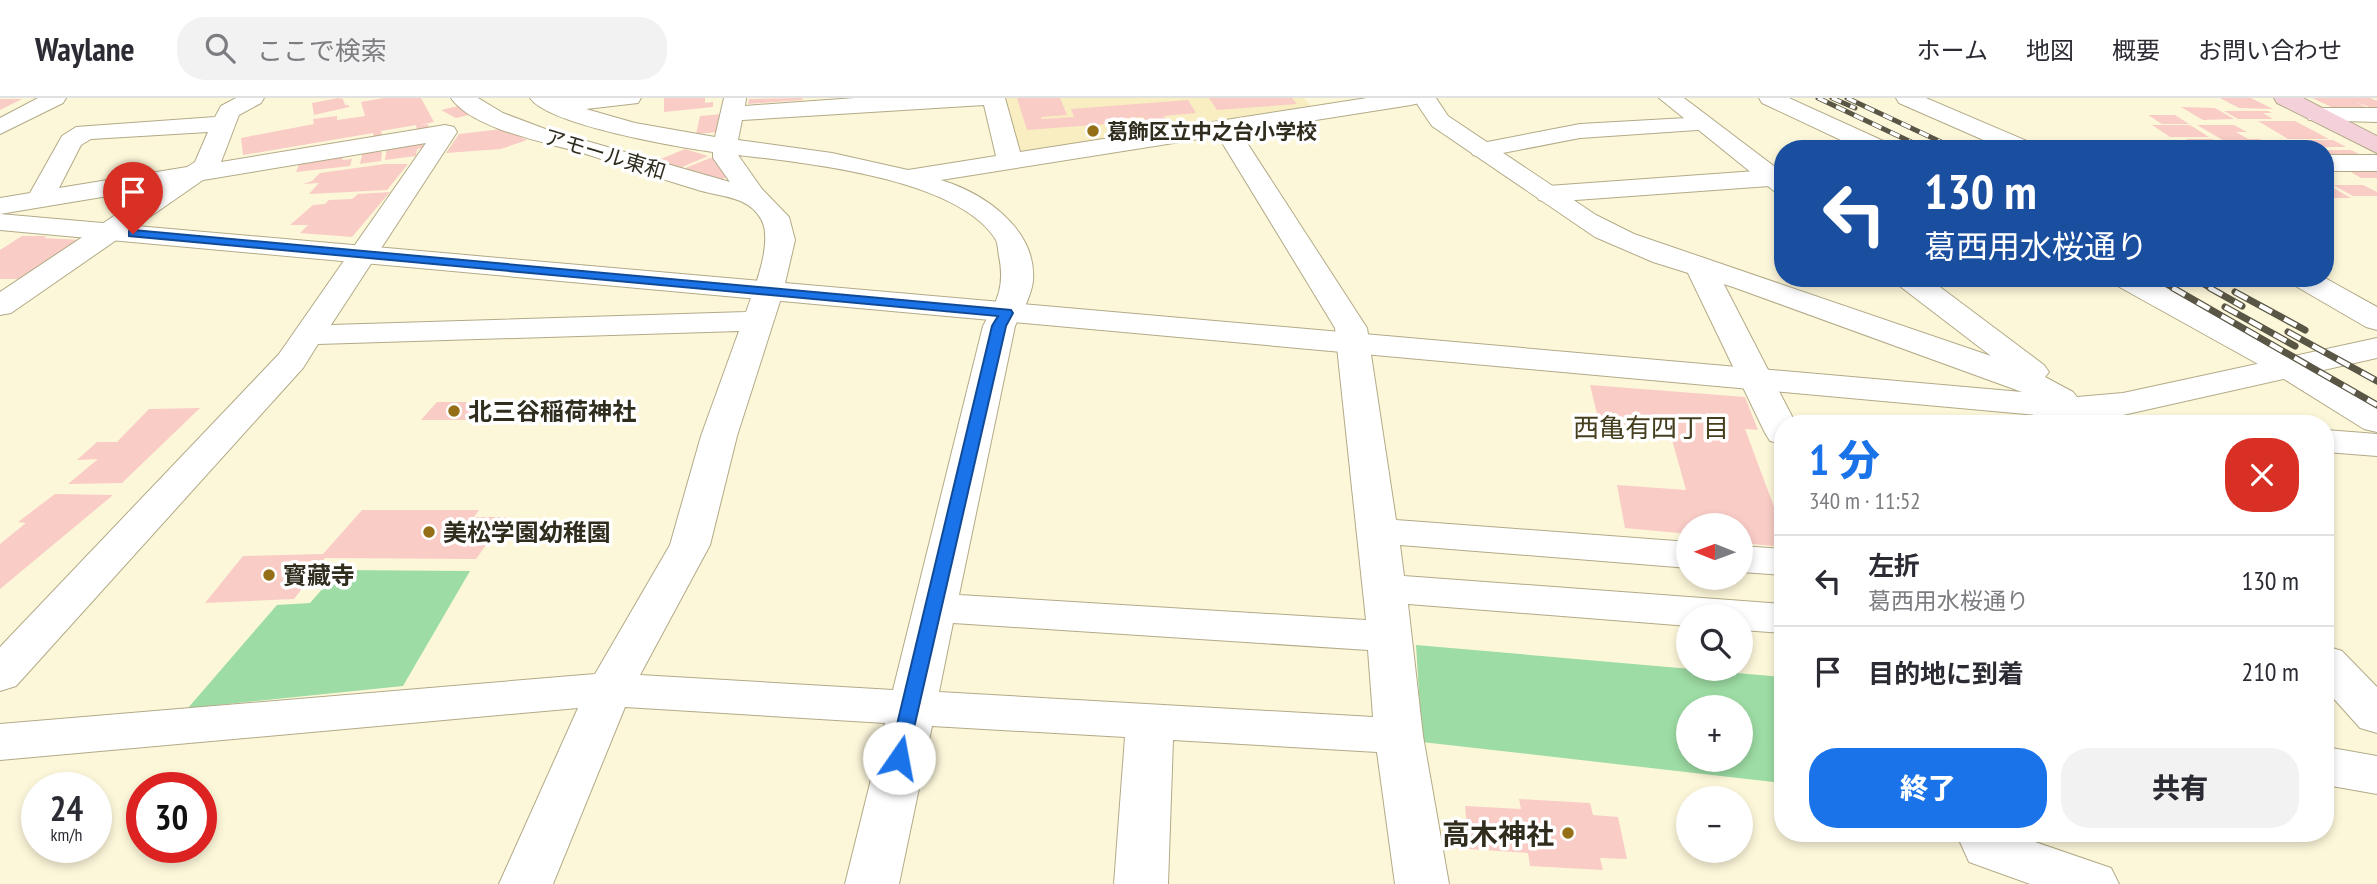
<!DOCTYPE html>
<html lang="ja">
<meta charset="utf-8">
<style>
body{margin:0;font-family:"PT Sans Narrow","Noto Sans JP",sans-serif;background:#f2f2f3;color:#2b2b33;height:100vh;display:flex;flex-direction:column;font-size:26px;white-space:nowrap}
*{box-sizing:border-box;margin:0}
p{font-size:23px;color:#7c7c81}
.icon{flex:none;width:38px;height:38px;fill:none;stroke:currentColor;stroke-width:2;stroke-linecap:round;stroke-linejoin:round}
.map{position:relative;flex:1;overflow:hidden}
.details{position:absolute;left:1774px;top:317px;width:560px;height:427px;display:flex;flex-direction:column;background:#fff;border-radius:28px;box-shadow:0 4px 10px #0003}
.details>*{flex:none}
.banner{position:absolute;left:1774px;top:42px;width:560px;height:147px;border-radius:28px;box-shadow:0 4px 10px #0003;background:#1a4fa0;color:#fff;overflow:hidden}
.needle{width:46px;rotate:271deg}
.tools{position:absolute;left:1676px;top:415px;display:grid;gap:14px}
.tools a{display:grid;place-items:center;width:77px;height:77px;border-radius:50%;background:#fff;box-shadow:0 4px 10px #0003;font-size:35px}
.speed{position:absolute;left:21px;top:674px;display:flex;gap:14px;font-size:35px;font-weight:700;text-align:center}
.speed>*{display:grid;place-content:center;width:91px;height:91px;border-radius:50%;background:#fff;box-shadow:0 4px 10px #0003;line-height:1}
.speed small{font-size:18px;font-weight:400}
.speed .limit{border:10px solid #d22;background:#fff;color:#111}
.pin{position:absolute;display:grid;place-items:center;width:60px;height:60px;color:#fff;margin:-72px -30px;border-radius:50% 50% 50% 0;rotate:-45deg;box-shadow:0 0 7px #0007}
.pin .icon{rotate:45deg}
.me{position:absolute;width:77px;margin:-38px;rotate:12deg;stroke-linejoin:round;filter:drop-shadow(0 0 5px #0008)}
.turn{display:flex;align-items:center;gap:24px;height:147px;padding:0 35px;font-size:32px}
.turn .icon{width:91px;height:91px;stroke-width:2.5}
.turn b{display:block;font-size:49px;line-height:60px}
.round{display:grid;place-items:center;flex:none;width:74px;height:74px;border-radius:28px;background:#f2f2f3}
.summary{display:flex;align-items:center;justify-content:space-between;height:119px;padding:0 35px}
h1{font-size:42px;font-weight:800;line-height:52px;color:#1a73e8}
.primary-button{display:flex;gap:14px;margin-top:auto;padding:14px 35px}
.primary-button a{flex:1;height:80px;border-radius:28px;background:#1a73e8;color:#fff;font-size:28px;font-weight:800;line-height:80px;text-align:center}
.primary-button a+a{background:#f2f2f3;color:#2b2b33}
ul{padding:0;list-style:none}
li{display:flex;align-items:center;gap:21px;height:91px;padding:0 35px;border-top:2px solid #e1e1e2}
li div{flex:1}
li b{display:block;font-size:26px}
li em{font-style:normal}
header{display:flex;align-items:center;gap:42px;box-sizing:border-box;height:98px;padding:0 35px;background:#fff;border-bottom:2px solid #e1e1e2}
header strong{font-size:33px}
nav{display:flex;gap:38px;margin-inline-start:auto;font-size:24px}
.search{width:490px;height:63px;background:#f2f2f3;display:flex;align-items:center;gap:18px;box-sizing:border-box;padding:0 24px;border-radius:28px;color:#7c7c81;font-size:26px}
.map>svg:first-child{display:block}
.built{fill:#f8eec2}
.green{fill:#9ddca4;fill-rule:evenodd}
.building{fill:#f9ccc6}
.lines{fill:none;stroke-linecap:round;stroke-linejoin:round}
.minor-casing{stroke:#b2aa87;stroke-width:2}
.tertiary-casing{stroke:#b2aa87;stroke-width:2}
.secondary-casing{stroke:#b2aa87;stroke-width:2}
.minor{fill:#fff;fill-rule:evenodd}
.tertiary{fill:#fff;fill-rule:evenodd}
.secondary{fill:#f4d0da;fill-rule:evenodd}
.rail-far1-casing{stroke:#595645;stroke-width:5}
.rail-casing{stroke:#595645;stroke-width:7}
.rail-far1{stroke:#fff;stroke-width:3.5;stroke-dasharray:10;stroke-linecap:butt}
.rail{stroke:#fff;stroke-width:4.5;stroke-dasharray:14;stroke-linecap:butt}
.route{fill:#1a73e8;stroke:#114b97;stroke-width:2}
.poi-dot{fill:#946f17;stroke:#fff;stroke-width:2.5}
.labels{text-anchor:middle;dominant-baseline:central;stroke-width:7;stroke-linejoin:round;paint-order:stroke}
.far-poi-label{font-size:21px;font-weight:bold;fill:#302d1f;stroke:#fff;text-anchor:start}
.far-street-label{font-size:21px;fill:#302d1f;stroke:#fff}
.poi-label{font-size:24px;font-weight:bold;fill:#302d1f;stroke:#fff;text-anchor:start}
.neighbourhood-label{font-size:26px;fill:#463f1f;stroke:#fff}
.near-poi-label{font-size:28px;font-weight:bold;fill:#302d1f;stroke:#fff;text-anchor:end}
</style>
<header>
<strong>Waylane</strong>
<div class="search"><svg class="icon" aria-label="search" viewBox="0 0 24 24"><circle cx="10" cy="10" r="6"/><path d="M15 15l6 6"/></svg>ここで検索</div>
<nav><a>ホーム</a><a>地図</a><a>概要</a><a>お問い合わせ</a></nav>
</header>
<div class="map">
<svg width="2377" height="786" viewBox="0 0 2377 786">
<rect width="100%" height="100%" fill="#fdf7da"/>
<!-- built -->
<path class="built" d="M1004,0H1304L1312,9L1029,55L1018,54Z"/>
<!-- green -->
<g class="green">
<path d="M339,472L470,473L403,588L188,610L277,507L310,505Z"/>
<path d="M1416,547L1783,579V685L1422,644ZM1689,609H1741V662H1689Z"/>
</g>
<!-- building -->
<g class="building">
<path d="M338,0L343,1L345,7H349V9L314,17L312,5Z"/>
<path d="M384,0H421L434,24L419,27L428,26L429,30L417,32L416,27L381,33L382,37L374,39L373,35L243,57L241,40L314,26L313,21L337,18V22L365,18L361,4Z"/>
<path d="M664,0H705V5L713,4V9L664,14Z"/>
<path d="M802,0L803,2L748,6L749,1Z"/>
<path d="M1017,0H1060L1067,17L1041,19L1042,21L1074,19L1071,11L1188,2L1196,15L1164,18L1169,26L1148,28L1143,19L1105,22L1106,26L1027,32Z"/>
<path d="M1209,0H1292L1297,6L1217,12Z"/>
<path d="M2220,0H2251L2273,11L2239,10Z"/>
<path d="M2312,0H2370L2377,3V12L2356,4L2372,12H2338Z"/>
<path d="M0,1H22L0,12Z"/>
<path d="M458,8L473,16L456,20L441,12Z"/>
<path d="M2181,9L2215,10L2234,21L2203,22Z"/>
<path d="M2224,13H2268L2272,15H2263L2273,21H2238Z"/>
<path d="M723,16L719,34L696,36L700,18Z"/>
<path d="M2148,17H2175L2189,26H2162Z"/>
<path d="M2258,23H2295L2329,41H2288Z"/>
<path d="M2152,27H2190L2209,39H2170Z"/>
<path d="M2197,27H2234L2247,34H2236L2248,41H2259L2281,51H2238Z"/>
<path d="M502,31L527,42L501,51L446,55L459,36Z"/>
<path d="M2186,41H2212L2228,51H2202Z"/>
<path d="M2290,42H2333L2346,49H2303Z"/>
<path d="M423,43V50L417,51L416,58L385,62L387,48Z"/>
<path d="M380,51L379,54H382L381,63L360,66L363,53Z"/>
<path d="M685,51L708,58L680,70L656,63Z"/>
<path d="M2326,52H2351L2365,59H2326Z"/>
<path d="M343,59L342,62L352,61L350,68L296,74L300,64Z"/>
<path d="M710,60L719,62L729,78L720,82L683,71Z"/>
<path d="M385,66H408L387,92L309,96L319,85L303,86L312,83L320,75Z"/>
<path d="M2342,69H2377V80H2361Z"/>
<path d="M2326,87H2328L2351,100H2331L2326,97Z"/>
<path d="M2333,87H2363L2377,94V98H2353Z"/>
<path d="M390,94L352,139L300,135L308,127H290L313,107L325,106L329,102L352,101L358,96Z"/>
<path d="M22,138H47L44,140L83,142L24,181H0V152Z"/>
<path d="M1590,287L1745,299L1758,332L1745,331L1783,433V449L1741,445V427H1689V436L1625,430L1617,387L1686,392L1669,331L1651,329V340L1634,339L1630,327L1599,324Z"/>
<path d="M437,304H485L470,322H421Z"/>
<path d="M200,310L122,385L68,386L98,361L77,362L97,344H117L149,311Z"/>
<path d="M55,396L113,397L0,491V446L26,425L18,424Z"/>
<path d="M362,412H479L474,419H506L476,461L325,460L294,501L205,505L243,458L323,456Z"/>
<path d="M1519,701L1590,705L1593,717L1618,719L1627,761L1600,760L1603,772L1530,768L1528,755L1469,751L1465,708L1521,711Z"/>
</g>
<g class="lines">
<defs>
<g id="minor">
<path d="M38,0H66L63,5L0,36V20Z"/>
<path d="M236,0H264L261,5L239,17L221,64L445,27L454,29L457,34L331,227L746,214C754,191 774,143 761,121C748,97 718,99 695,91C658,80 620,67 583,55C548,45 472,31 451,0H478L503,15L548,32L730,84L713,60V54C678,49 548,27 530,0H641L638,5L586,11L635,25L715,39L724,0H746L745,8L855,0H1005L1020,54L1367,0H1422L1419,5L1411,7L1240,34L1367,230L1396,422L1689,444V470L1400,447L1404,478L1783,506V535L1741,532V518H1689V528L1408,506L1423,638L1449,786H1395L1377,654L1173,642L1168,786H1114L1125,639L932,628L899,786H845L885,625L625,609L553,786H499L578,610L0,662V626L595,576L670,447L701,338L739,233L318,246L303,270L16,588L0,593V549L279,256L426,45L203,82L11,215L0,217V194L156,90L0,116V100L30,95L62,38L76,29L215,19L221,8ZM984,7L996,58L908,72L832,55L738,42L742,22ZM208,34L195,64L187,69L59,90L81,47L91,41ZM1218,38L1335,230L1366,522L959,497L1015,228C1022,214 1031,199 1033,183C1037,131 984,95 941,82ZM738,57C805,65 958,80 996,142C998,147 998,153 999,158C1005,188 998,202 983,228L893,592L640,577L710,447L737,338L783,194L795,142L789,119L762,91ZM953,525L1368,552L1373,619L939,594Z"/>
<path d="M1759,0H1789L1890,46L1893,51H1860L1762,5Z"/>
<path d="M1896,0H1926L2034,46L2037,51H2004L1899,5Z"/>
<path d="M2317,10H2377V24L2309,22L2305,17L2309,12Z"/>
<path d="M1704,19L1712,21L1716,26L1712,31L1580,40L1482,59L1473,57L1470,52L1473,47L1482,45L1580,26Z"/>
<rect x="2326" y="57" width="51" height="16"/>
<path d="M1783,71V87L1548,104L1539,102L1535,96L1539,90L1548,88Z"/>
<path d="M1701,162L1711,165L1716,171L1796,326H1783V346L1770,343L1765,335L1686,171L1691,165Z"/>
<path d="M2110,180H2148L2300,262L2377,308V334L2364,331L2276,276L2114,186Z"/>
<path d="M2288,180H2325L2377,209V232L2366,229L2292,186Z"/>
<path d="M1741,448L1783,451V477L1741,474Z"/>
<path d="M2326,649L2377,658V696L2326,687Z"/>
<path d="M1956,735H2009L2111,770L2119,786H2030L1969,764Z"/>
</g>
<g id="tertiary">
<path d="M1413,0H1436L1448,18L1596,117L1634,136L1991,258L1897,186L1893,180H1928L2044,267L2049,274L2045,279L2073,294L2077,299L2123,295L2377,240V260L2123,317L2080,321L0,132V116L2022,294L1733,189L1653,164L1595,139L1432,28Z"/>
<path d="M1659,0H1684L1783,75V95L1774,93Z"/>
<path d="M2326,332L2377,336V358L2326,354Z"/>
<path d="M2326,548L2342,553L2377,589V635L2360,630L2326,592Z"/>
</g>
<path id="secondary" d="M2274,0H2303L2377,38V55L2277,5Z"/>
</defs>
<!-- minor casing -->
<use href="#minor" class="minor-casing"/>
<!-- tertiary casing -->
<use href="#tertiary" class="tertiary-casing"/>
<!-- secondary casing -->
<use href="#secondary" class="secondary-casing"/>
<!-- minor -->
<use href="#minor" class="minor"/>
<!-- tertiary -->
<use href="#tertiary" class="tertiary"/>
<!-- secondary -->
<use href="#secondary" class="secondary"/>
<defs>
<g id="rail-far1">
<path d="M1818,0L1926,51"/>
<path d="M1832,0L1855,10"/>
<path d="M1847,0L1956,51"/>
<path d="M2155,180L2176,192"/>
<path d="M2191,180L2213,192"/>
</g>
<g id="rail">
<path d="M2173,190L2377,307"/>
<path d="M2210,190L2242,208"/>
<path d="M2235,194L2305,232"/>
<path d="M2225,209L2295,248"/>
<path d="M2288,234L2377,283"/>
</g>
</defs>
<!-- rail-far1 casing -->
<use href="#rail-far1" class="rail-far1-casing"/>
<!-- rail casing -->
<use href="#rail" class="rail-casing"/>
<!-- rail-far1 -->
<use href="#rail-far1" class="rail-far1"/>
<!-- rail -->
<use href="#rail" class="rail"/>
</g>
<!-- route -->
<path class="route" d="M133,132L1011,212L1013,215L1006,228L906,665L899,667L892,665L889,660L992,228L998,218L129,138V133Z"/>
<!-- markers -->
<g class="poi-dot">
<circle cx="1093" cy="33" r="7"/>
<circle cx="454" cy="313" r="7"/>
<circle cx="429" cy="434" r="7"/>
<circle cx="269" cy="477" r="7"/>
<circle cx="1568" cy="735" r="7"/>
</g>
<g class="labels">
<!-- far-poi labels -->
<g class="far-poi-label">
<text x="1107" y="33">葛飾区立中之台小学校</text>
</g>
<!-- far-street labels -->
<g class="far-street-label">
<text transform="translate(605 56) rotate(17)">アモール東和</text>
</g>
<!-- poi labels -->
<g class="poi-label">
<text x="468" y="313">北三谷稲荷神社</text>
<text x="443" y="434">美松学園幼稚園</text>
<text x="283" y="477">寳藏寺</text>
</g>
<!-- neighbourhood labels -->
<g class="neighbourhood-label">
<text x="1651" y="329">西亀有四丁目</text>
</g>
<!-- near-poi labels -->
<g class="near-poi-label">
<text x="1554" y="735">高木神社</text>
</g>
</g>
</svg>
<div class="tools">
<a><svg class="needle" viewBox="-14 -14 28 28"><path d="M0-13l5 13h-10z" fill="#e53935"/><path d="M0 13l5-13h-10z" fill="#7c7c81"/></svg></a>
<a><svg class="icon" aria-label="search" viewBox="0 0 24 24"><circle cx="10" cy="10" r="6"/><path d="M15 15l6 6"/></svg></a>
<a>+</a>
<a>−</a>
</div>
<div class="speed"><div>24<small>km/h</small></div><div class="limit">30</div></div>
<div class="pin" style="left:133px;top:136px;background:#d93025"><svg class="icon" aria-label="arrive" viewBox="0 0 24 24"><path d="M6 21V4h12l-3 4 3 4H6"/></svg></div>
<svg class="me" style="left:899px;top:660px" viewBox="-20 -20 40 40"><circle r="19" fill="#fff"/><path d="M0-13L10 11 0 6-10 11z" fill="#1a73e8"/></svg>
<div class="banner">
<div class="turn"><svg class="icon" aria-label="left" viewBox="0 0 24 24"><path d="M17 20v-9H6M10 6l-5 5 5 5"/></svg><div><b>130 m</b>葛西用水桜通り</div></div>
</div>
<section class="details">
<div class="summary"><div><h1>1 分</h1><p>340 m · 11:52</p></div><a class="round" style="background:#d93025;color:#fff"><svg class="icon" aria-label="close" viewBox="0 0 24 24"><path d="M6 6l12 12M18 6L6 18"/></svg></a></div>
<ul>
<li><svg class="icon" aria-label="left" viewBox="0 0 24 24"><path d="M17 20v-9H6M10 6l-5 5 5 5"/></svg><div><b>左折</b><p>葛西用水桜通り</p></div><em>130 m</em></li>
<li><svg class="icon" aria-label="arrive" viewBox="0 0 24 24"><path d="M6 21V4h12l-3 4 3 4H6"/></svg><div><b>目的地に到着</b></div><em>210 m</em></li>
</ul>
<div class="primary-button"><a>終了</a><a>共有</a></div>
</section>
</div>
